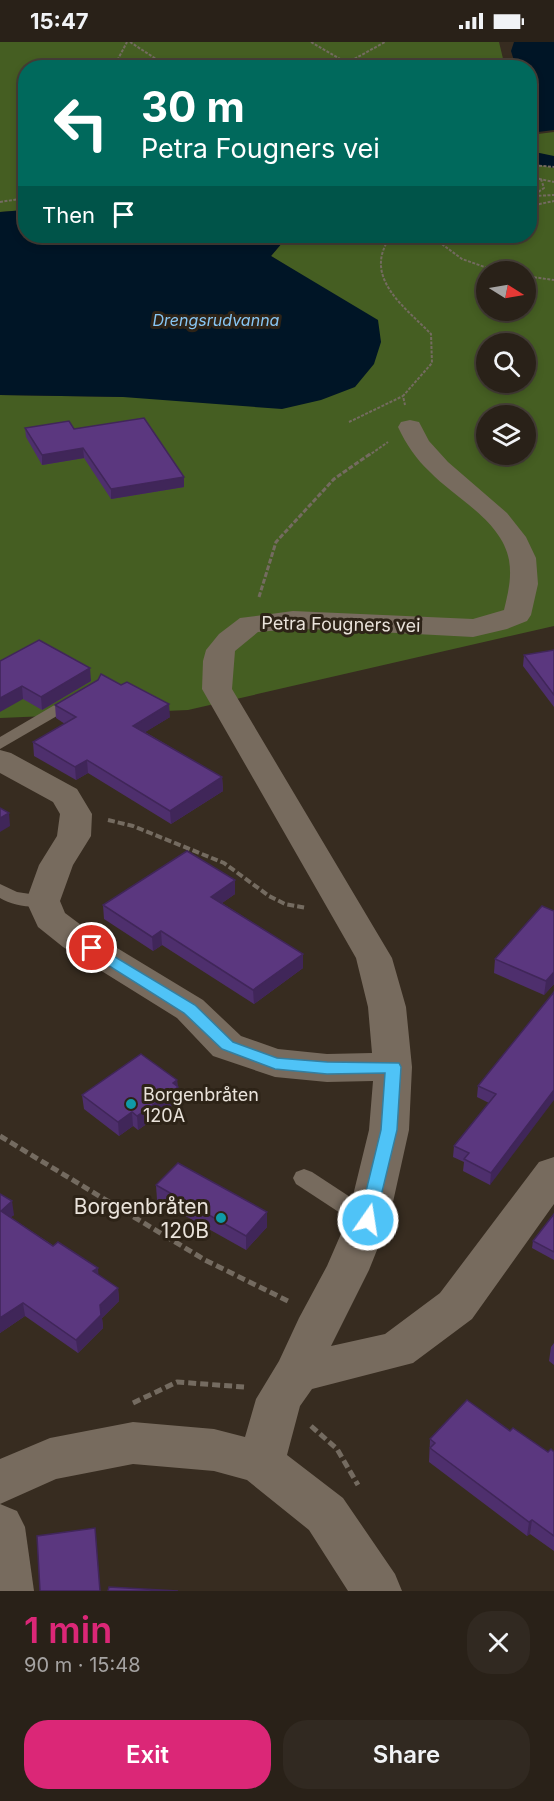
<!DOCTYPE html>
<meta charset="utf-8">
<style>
body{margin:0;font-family:Inter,sans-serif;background:#312921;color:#f1f3f6;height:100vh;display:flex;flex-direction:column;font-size:22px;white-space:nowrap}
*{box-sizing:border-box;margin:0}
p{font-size:20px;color:#a5a3a2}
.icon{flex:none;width:33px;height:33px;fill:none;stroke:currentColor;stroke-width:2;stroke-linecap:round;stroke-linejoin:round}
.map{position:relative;height:1549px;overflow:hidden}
.panel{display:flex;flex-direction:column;background:#292118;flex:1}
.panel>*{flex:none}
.top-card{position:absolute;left:18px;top:18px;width:519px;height:183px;border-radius:24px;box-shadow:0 3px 9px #0003,0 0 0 2px #453e37;background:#00695c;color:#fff;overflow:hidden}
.needle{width:39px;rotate:101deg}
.buttons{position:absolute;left:476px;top:219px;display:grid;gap:12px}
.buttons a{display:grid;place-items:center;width:60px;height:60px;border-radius:50%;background:#292118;box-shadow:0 3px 9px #0003,0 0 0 2px #453e37;font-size:30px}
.pin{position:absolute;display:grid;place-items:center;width:51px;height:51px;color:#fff;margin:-26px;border:3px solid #fff;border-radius:50%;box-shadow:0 2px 6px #0007}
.me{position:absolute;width:66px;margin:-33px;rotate:13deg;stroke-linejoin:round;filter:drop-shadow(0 0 4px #0008)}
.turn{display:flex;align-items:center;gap:21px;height:126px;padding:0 24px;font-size:27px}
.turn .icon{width:78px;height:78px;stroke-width:2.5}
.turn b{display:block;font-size:42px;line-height:51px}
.then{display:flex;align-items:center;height:57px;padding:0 24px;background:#0003;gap:12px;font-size:22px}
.round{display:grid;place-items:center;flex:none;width:63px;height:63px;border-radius:24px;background:#312921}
.summary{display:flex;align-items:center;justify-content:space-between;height:102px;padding:0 24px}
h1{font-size:36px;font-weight:600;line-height:45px;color:#db2777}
.cta{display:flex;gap:12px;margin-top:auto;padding:12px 24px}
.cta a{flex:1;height:69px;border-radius:24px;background:#db2777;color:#fff;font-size:24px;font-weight:600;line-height:69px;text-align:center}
.cta a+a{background:#312921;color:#f1f3f6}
.status{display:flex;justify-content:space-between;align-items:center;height:42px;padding:0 30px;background:#292118;direction:ltr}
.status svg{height:16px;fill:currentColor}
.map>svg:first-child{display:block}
.green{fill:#455e22;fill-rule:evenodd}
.water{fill:#001526}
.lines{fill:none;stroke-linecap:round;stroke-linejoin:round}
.canal{fill:#001526;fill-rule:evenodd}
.path-far3{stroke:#746b60;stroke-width:2;stroke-dasharray:3 1.5;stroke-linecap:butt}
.path-far2{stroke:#746b60;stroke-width:3;stroke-dasharray:5 2;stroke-linecap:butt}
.path-far1{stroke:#746b60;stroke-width:4;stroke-dasharray:7 3;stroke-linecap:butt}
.path{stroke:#746b60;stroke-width:5;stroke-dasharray:8 4;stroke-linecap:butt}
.service{fill:#776b5e;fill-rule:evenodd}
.minor{fill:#776b5e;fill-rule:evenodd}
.wall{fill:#4e2f6d}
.shaded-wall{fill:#402659}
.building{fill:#5b377f;stroke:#402659;stroke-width:1.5}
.route{fill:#4fc3f7;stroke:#337fa1;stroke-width:1.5}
.culture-dot{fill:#0f9aa8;stroke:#2d2317;stroke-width:2}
.labels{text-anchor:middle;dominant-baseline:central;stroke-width:6;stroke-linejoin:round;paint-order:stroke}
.far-water-label{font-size:16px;font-style:italic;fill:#88c6f3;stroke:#2d2317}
.street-label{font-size:18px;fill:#e9e2da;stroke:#2d2317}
.poi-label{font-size:18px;fill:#e9e2da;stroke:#2d2317;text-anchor:start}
.near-poi-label{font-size:21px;fill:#e9e2da;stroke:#2d2317;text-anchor:end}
</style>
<div class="status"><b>15:47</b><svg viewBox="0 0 49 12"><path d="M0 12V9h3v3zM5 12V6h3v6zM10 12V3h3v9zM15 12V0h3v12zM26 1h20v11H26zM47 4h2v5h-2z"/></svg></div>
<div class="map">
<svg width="554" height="1549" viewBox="0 0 554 1549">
<rect width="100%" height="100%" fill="#372c20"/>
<!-- green -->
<g class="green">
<path d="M0,0H499L505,25L26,26L25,168L0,170Z"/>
<path d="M554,90V584L188,668L0,676V353L123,355L314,241L271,214L288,194H530V93ZM486,230H525V268H486ZM486,302H525V340H486ZM486,374H525V412H486Z"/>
</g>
<!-- water -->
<g class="water">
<path d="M514,0H554V88L530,91V26L516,25L511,9Z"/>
<path d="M25,168L26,194H288L271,214L378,278L381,300L374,322L355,345L321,358L282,367L123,355L0,353V170Z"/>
</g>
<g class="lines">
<!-- canal -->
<path class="canal" d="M530,109L554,114V126L530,121Z"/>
<!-- path-far3 -->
<g class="path-far3">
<path d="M130,0L170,26"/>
<path d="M311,0L347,21"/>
<path d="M123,26L118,17L127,0"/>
<path d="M347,26V21L385,0"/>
<path d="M530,123L554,125"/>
<path d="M530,135L554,140"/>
<path d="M534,154L554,153"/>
<path d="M531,155L544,146L541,137"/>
<path d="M0,160L26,156"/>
<path d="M530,164L554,159"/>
<path d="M391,194C361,235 405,265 431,292L432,321L403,354L405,363"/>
<path d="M431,194L462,217L499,230"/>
<path d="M525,234L554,238"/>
<path d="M349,380L403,354"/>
<path d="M368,414L388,400"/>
</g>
<!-- path-far2 -->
<path class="path-far2" d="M259,555L276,500L334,437L370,412"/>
<!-- path-far1 -->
<path class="path-far1" d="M108,778L133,784L224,821L269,854L285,862L307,866"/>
<!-- path -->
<g class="path">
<path d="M0,1094L205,1218L288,1259"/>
<path d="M133,1361L177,1340L244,1345"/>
<path d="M311,1384L337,1407L358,1443"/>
</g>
<!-- service -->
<g class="service">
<path d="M75,651L81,652L83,656L81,660L0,707V695Z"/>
<path d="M0,842L17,850L50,855L53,859L50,863C35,867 13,864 0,856Z"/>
<path d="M304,1127L312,1130L376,1172L380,1178L376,1184L368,1187L360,1184L296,1142L293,1136L296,1130Z"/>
</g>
<!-- minor -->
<g class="minor">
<path d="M410,378L419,380L429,399L448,420L507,471L526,495L536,516L538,542L531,573L527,579L507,587L473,595L340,588L293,587L258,590L235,609L232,647L392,916L406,965L412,1025L409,1088L389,1178L369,1228L331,1304L385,1292L440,1251L539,1120L554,1115V1162L472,1277L413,1321L312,1347L300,1364L287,1413L343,1456L395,1532L402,1549H348L309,1488L247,1438L214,1429L133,1422L56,1437L0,1462V1417L50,1396L133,1380L214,1387L245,1395L256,1357L279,1319L299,1276L327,1224L347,1178L369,1088L373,1039L327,1040L275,1035L213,1014L177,976L63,905L38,885L26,859L39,823L57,794L60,772L53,760L0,731V708L11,711L77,747L92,772L91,794L73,823L60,859L65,871L89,889L203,958L241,994L278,1007L327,1012L372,1011L368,965L356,916L202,647L203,619L206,608L219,592L240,576L293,569L473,577L504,568C508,551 512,536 509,518C502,479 455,456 430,430C416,417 406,402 398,385L401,380Z"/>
<path d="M0,1462L17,1469L25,1485L34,1549H0Z"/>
</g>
</g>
<!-- wall -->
<g class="wall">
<path d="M25,386L74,387L184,445L111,457L84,416L42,423L26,395Z"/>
<path d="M554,608V665L523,624L524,613Z"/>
<path d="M0,619L91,639L42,668L23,657Z"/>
<path d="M55,663L170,675L145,690L222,735L223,749L171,782L88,731L76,738L34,714L33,700L65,682L56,676Z"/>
<path d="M235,838V852L222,861L303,912V926L254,962L162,903L153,909L104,877L103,863Z"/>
<path d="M554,869V942L544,953L494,931L495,917Z"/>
<path d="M554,950L490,1143L463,1129L464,1120L453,1115L454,1104L489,1061L477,1055L478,1044Z"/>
<path d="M177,1038L179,1059L138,1088L133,1084L119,1094L84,1067L82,1053Z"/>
<path d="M156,1143L267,1185L246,1208L157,1158Z"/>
<path d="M0,1152L14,1173L10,1175L118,1246L119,1259L102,1276L103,1286L78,1311L25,1274L0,1291Z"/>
<path d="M554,1172V1218L532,1206L533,1199Z"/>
<path d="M554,1301V1323L549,1319L551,1305Z"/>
<path d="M510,1389L548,1410H554V1509L530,1492L527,1494L429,1420L430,1397Z"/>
</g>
<!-- shaded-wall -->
<g class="shaded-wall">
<path d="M83,406L84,416L42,423V413Z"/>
<path d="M184,435V445L111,457V447Z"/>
<path d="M90,626L91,639L42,668L41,655Z"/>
<path d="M22,644L23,657L0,670V656Z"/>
<path d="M169,662L170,675L134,697L133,684Z"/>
<path d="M87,718L88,731L76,738L75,725Z"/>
<path d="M222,735L223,749L171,782L170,769Z"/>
<path d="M9,771L10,784L0,790V776Z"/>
<path d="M235,838V852L212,868L211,855Z"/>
<path d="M161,889L162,903L153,909L152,895Z"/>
<path d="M303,912V926L254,962L253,948Z"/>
<path d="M554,930V942L544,953L546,939Z"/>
<path d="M177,1038L179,1059L138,1088L137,1074Z"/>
<path d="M554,1048V1058L490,1143L491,1131Z"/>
<path d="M132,1070L133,1084L119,1094L118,1080Z"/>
<path d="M12,1159L14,1173L3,1182L1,1169Z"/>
<path d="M267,1170V1185L246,1208V1194Z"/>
<path d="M98,1226L99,1239L93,1229Z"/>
<path d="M118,1246L119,1259L102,1276L103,1286L78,1311L76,1298L100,1263Z"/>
<path d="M23,1261L25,1274L0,1291V1276Z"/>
<path d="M532,1478L530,1492L527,1494L529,1480Z"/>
</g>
<!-- building -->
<g class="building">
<path d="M144,376L184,435L111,447L83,406L42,413L25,386L69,379L74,387Z"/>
<path d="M39,598L90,626L41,655L22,644L0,656V619Z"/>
<path d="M554,608V653L524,613Z"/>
<path d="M101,632L121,643L127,640L169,662L133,684L222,735L170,769L87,718L75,725L33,700L76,675L55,663L98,638Z"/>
<path d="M0,766L9,771L0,776Z"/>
<path d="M187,809L235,838L211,855L303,912L253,948L161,889L152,895L103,863Z"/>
<path d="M542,864L554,869V930L546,939L495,917Z"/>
<path d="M554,950V1048L491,1131L464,1117L469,1111L454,1104L496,1052L478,1044Z"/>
<path d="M141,1012L177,1038L173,1041L178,1045L137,1074L132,1070L118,1080L82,1053Z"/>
<path d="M178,1121L267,1170L246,1194L156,1143Z"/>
<path d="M0,1152L12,1159L1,1169L53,1204L58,1200L98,1226L93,1229L118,1246L100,1263L101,1273L76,1298L23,1261L0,1276Z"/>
<path d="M554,1172V1210L533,1199Z"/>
<path d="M467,1358L510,1389L513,1386L548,1410L551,1407L554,1410V1494L532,1478L529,1480L430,1406L435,1401L430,1397Z"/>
<path d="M95,1486L100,1549H40L37,1494Z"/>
<path d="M109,1545L178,1549H108Z"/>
</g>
<!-- route -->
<path class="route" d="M92,901L195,963L233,1000L277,1016L327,1020L399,1021L401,1025L397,1088L374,1183L368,1185L361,1183L359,1178L381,1088L385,1031L327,1032L275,1027L222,1007L184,971L87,910L85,906L87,903Z"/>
<!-- markers -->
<g class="culture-dot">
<circle cx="131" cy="1062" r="6"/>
<circle cx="221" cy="1176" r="6"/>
</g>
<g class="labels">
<!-- far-water labels -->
<g class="far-water-label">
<text x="216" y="278">Drengsrudvanna</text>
</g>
<!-- street labels -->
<g class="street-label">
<text transform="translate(341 582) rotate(1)">Petra Fougners vei</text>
</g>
<!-- poi labels -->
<g class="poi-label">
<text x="143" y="1052">Borgenbråten<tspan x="143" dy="21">120A</tspan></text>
</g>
<!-- near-poi labels -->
<g class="near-poi-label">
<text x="209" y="1164">Borgenbråten<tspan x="209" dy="24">120B</tspan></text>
</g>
</g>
</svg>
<div class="buttons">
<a><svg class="needle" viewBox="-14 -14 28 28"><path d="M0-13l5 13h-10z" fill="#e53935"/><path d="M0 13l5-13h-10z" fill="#a5a3a2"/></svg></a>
<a><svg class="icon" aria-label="search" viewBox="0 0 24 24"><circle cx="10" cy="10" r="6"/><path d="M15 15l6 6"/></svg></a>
<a><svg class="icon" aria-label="layers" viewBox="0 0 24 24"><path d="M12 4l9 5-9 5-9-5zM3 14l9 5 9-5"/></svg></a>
</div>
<div class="pin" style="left:92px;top:906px;background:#d93025"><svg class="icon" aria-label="arrive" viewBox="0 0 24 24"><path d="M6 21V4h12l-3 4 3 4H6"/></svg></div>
<svg class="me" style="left:368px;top:1178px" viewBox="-20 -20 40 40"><circle r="17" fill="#4fc3f7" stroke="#fff" stroke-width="3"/><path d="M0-11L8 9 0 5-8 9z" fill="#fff"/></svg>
<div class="top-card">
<div class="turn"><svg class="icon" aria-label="left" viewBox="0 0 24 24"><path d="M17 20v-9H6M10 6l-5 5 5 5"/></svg><div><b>30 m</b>Petra Fougners vei</div></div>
<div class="then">Then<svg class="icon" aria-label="arrive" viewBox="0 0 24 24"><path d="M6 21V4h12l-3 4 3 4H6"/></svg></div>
</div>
</div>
<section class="panel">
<div class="summary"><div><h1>1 min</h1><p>90 m · 15:48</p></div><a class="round"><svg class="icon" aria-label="close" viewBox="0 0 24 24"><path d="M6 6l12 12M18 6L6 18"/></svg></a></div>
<div class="cta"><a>Exit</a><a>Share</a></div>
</section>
